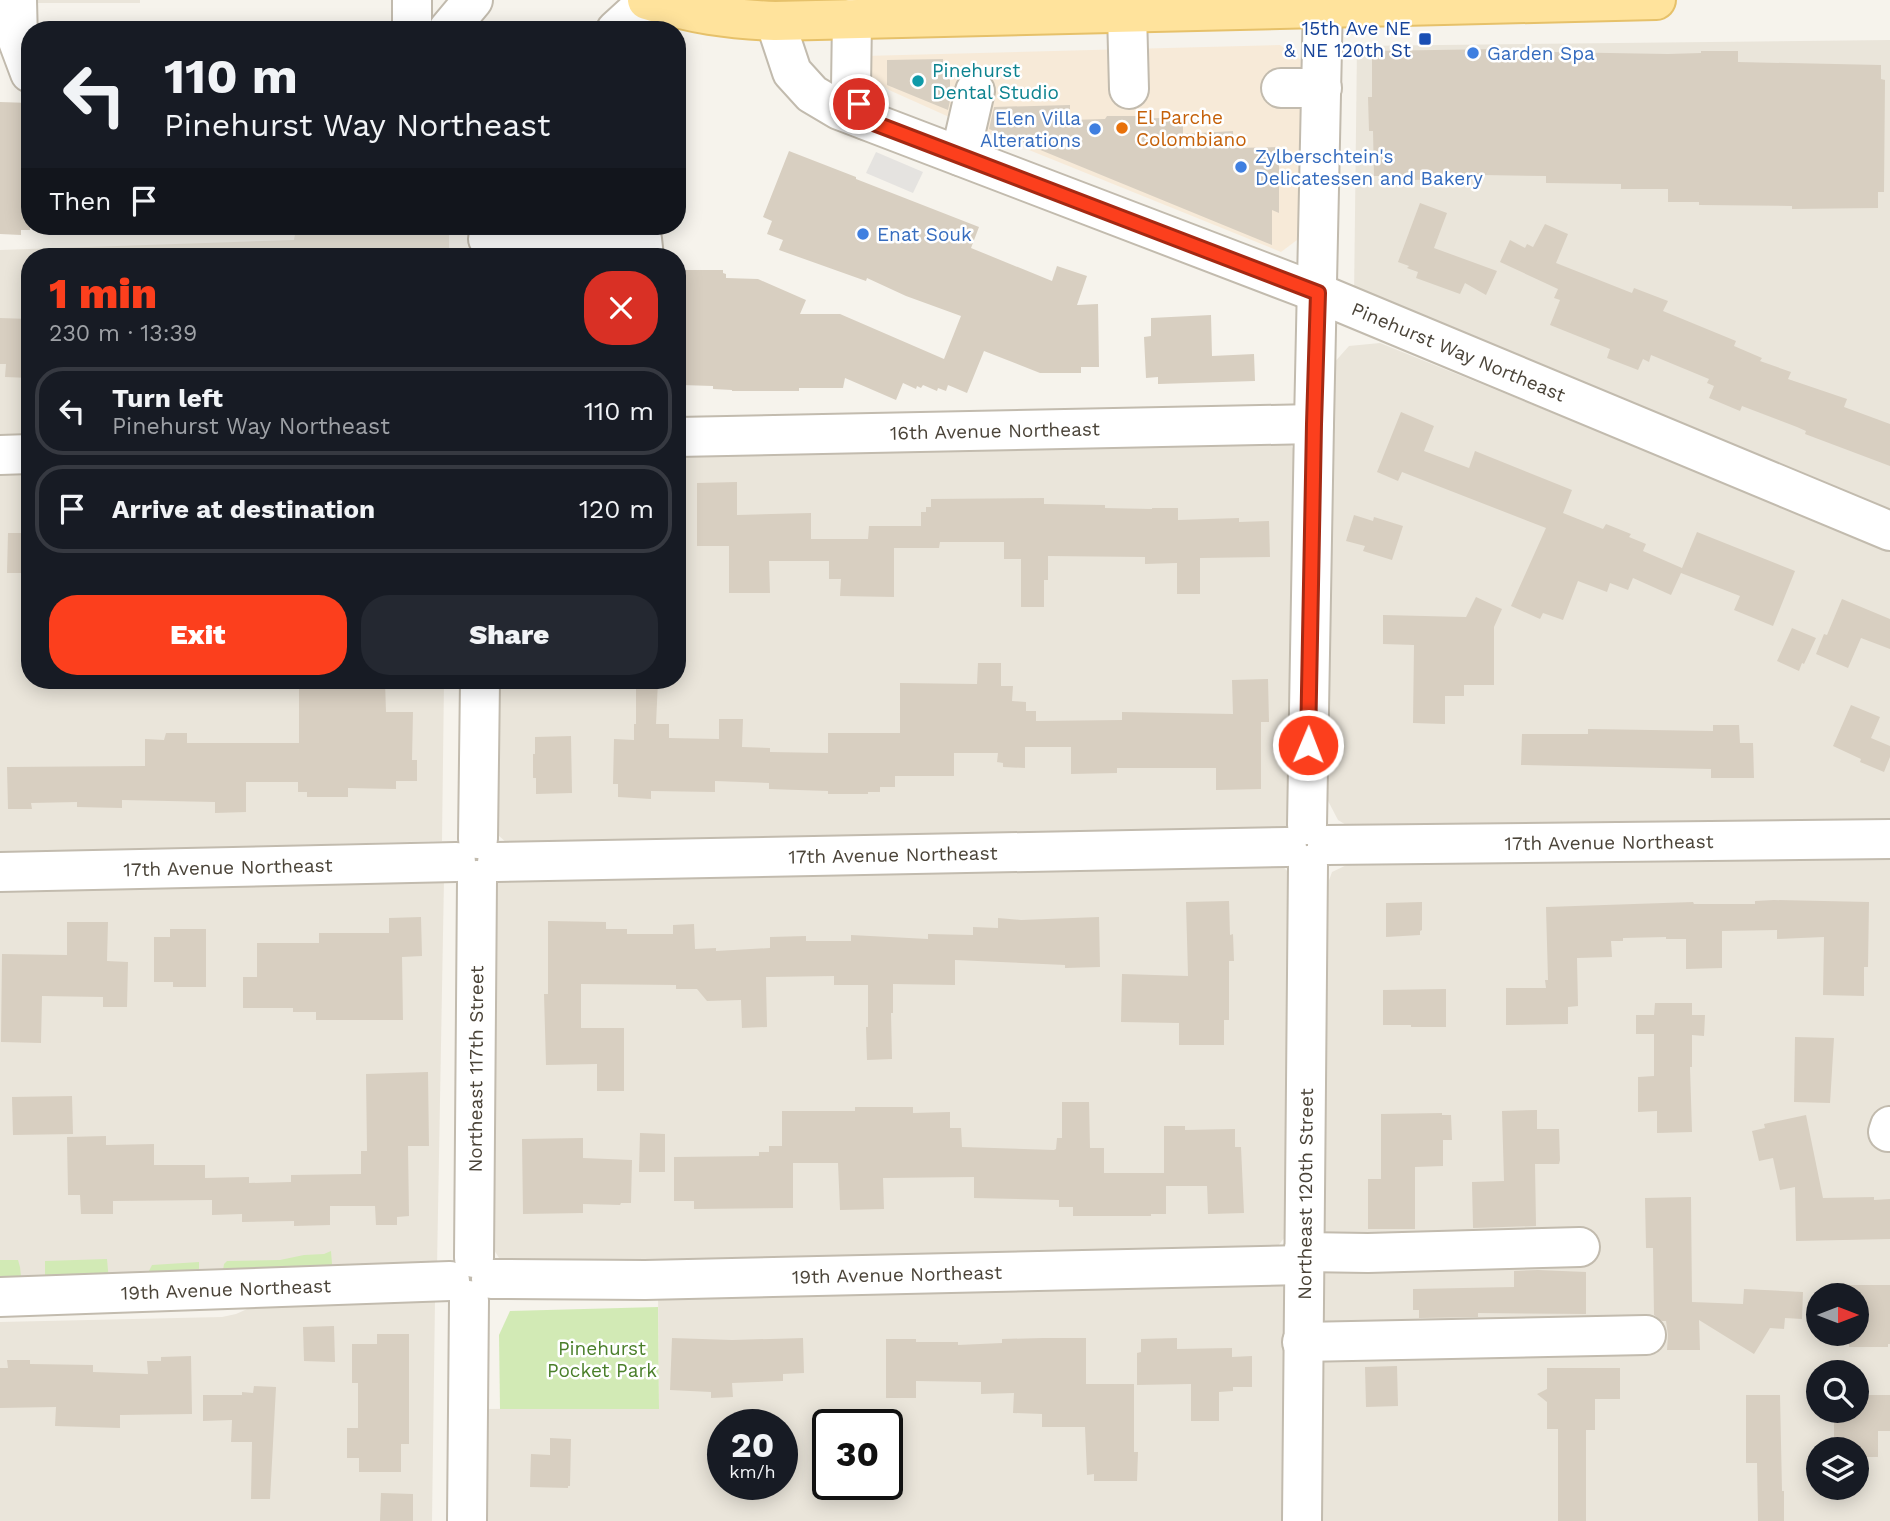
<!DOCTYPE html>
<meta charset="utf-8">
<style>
body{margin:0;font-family:"Work Sans",sans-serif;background:#242831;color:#f1f3f6;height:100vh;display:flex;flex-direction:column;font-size:26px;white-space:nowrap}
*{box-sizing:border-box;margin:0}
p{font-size:23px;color:#9ea1a6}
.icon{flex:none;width:38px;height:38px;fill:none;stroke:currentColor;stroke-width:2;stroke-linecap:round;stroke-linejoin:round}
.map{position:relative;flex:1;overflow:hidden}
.side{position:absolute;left:21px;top:248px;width:665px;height:441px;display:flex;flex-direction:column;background:#171b24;border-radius:28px;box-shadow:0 4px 18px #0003}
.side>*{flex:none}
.hud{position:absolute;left:21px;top:21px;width:665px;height:214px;border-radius:28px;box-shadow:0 4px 18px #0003;background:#171b24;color:#f1f3f6;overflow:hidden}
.needle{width:46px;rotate:90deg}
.fabs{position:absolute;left:1806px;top:1283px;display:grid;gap:14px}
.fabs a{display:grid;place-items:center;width:63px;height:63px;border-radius:50%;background:#171b24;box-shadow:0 4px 18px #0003;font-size:35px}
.speed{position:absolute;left:707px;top:1409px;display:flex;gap:14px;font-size:35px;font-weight:700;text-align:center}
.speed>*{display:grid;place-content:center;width:91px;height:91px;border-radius:50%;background:#171b24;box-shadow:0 4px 18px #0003;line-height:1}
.speed small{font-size:18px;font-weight:400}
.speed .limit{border:4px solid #111;border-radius:10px;background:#fff;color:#111}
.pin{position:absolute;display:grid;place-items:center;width:60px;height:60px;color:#fff;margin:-30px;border:4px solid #fff;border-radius:50%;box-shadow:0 2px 7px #0007}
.me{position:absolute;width:77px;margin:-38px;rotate:1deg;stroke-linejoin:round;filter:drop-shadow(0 0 5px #0008)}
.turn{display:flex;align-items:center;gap:24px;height:147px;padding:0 28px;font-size:32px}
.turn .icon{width:91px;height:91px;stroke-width:2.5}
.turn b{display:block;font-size:49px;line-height:60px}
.then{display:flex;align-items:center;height:66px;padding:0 28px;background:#0003;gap:14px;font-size:26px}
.round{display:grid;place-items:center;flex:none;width:74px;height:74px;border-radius:28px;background:#242831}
.headline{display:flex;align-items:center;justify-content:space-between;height:119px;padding:0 28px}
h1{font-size:42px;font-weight:800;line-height:52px;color:#fc3f1d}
.primary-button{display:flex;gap:14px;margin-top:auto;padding:14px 28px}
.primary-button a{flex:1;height:80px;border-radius:28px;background:#fc3f1d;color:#fff;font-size:28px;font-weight:800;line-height:80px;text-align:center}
.primary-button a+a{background:#242831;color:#f1f3f6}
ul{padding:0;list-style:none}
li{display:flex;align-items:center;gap:21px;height:88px;margin:0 14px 10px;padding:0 14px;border:4px solid #363941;border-radius:28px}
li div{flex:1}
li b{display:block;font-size:26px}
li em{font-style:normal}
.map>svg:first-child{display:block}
.residential{fill:#eae5da;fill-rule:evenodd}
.commercial{fill:#f7ead8}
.green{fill:#d2eab5}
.parking{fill:#e5e3e0}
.building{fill:#d8cfc1}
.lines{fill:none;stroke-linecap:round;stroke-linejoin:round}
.minor-casing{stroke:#c2bbae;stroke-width:42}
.major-casing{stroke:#e6c16a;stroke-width:42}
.minor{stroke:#fff;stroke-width:38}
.major{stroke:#ffe39c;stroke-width:38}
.route-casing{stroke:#a42913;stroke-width:18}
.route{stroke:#fc3f1d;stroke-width:12}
.transit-dot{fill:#1a4fb4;stroke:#fff;stroke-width:2.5}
.shop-dot{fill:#3f7fe0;stroke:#fff;stroke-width:2.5}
.culture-dot{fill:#0f9aa8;stroke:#fff;stroke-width:2.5}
.food-dot{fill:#e8710a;stroke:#fff;stroke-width:2.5}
.labels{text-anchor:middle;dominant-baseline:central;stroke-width:5;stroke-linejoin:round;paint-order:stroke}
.transit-label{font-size:19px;fill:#164399;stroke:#fff;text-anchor:end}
.shop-label{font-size:19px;fill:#366cbe;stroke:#fff;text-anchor:start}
.culture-label{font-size:19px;fill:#0d838f;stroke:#fff;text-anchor:start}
.food-label{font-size:19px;fill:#c56008;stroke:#fff;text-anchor:start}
.street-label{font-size:19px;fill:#4b4439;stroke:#fff}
.park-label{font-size:19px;fill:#4a7f2a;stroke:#fff}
</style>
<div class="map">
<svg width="1890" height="1521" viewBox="0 0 1890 1521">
<rect width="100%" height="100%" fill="#f6f3ec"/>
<!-- residential -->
<g class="residential">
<rect x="0" y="0" width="140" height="3"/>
<path d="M1890,40V520L1354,298L1357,46Z"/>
<path d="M295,234L449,235V257H30V440H0V250L294,240Z"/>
<path d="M1380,343L1890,549V823L1356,831L1338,820L1326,797L1332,365L1349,346Z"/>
<path d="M1282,439L1291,445L1299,460L1295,812L1288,827L1278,832L509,845L497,834L495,681H677V452Z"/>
<path d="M30,468V681H444L442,841L0,853V469Z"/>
<path d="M1890,850V1521H1318L1323,897L1332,872L1351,863ZM1818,1295H1857V1334H1818ZM1818,1372H1857V1410H1818ZM1818,1449H1857V1488H1818Z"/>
<path d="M1278,861L1288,872L1296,900L1291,1229L1278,1246L1242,1252L518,1266L499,1258L488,1240L494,884L518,876Z"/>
<path d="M444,879L437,1267L0,1279V886Z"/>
<path d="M1278,1282L1289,1292L1290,1521H482L485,1409L659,1408L658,1289ZM723,1424H782V1484H723ZM828,1424H887V1484H828Z"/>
<path d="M435,1301L432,1521H0V1322L222,1317L236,1314L254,1306Z"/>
</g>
<!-- commercial -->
<path class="commercial" d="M1280,45L1301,60V237L1281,252L967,125L889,90L865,72L864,56Z"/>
<!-- green -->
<g class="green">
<path d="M331,1251L332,1264L328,1271L222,1277L224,1264L227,1261L280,1260L304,1255L324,1254Z"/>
<path d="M107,1259L109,1282L45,1285V1261Z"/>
<path d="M0,1260H18L20,1267L22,1286H0Z"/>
<path d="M199,1262V1278L150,1276L149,1271L152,1265Z"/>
<path d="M658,1307L659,1409H500L499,1335L510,1311Z"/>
</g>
<!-- parking -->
<path class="parking" d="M876,152L923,172L913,193L866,173Z"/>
<!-- building -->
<g class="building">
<path d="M1497,49V59L1548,60V53L1550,54V52L1668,54L1701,53V51H1738V62L1881,65V79L1885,80L1884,192H1878V208L1792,209V206L1699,205V202H1668V189H1621V184L1546,183V176L1483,175V179L1408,180H1392V176H1374L1373,131H1369L1368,97H1372V51Z"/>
<path d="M943,59V78H950V101L948,110L887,85V60Z"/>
<path d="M0,102L30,103V230H21V235L0,234Z"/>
<path d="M1070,105V120L1105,119L1107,116H1138L1136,119L1183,117V134L1233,131L1234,148L1279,147V213L1272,210V245L989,129L994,107Z"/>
<path d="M789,151L856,177V179L979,227L971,248L1052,281L1057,266L1087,276L1077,305L1098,304L1099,367H1081V373H1040L984,351L967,393L948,385L946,391L938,388L937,391L923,385L921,388L917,386L916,389L903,383L896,400L845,378L843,388H799V391H732V390L713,389V386L681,385L683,270H723V273L726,274V278L758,279L806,300L800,314H840L944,359L961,316L906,296L867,278L866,281L779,250L783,240L767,234L772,221L763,217Z"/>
<path d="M1420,203L1447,213L1434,248L1497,271L1486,295L1465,283L1460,294L1416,278L1418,272L1407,268L1409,266L1398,262Z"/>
<path d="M1545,224L1568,234L1556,263L1632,293L1634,288L1668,301L1663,311L1736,341L1734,346L1762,358L1760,361L1791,372L1788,379L1847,399L1844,407L1890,424V466L1805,434L1806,431L1797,427L1742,406L1740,411L1709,398L1714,386L1707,383L1709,379L1651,355L1649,362L1643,359L1638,370L1607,358L1610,349L1550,325L1560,300L1554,298L1558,289L1500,262L1510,240L1525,248L1527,244L1533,247Z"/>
<path d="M1211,315L1212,356L1254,354L1255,381L1158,384V377L1146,378L1144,337L1151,336V318Z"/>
<path d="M0,318L30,319V378L5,377L6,364H0Z"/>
<path d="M1401,412L1434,426L1424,451L1469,468L1475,451L1572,490L1563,513L1603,529L1606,524L1631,534L1629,537L1646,544L1643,551L1682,568L1697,532L1795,571L1773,626L1734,610L1740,596L1681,573L1671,595L1633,578L1628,590L1610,583L1607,592L1578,581L1563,620L1543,613L1540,619L1511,606L1546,528L1402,472L1398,481L1377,472Z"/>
<path d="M737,482V515L811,513V539H868L869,526H921V512H926V507H931V499L1044,498V504L1105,505V508L1152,509V508H1178V520L1239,518V522L1269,521L1270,557L1200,558V594H1177V563L1145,564V557L1048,556V580H1044V607H1021V559H1004V542H940L939,548H894V597L840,596L841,579H829V561H769L770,593H729V546H697V483Z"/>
<path d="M1354,515L1373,521L1374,517L1403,526L1392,560L1363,551L1365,546L1346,541Z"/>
<path d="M8,533H30V573H7Z"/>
<path d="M1476,597L1502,609L1494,627V685H1464V696H1445V724L1413,723L1414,645L1383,644V615L1466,617Z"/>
<path d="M1842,599L1890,619V649L1861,638L1848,668L1816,654L1824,634L1827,635Z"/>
<path d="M1792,628L1816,638L1804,664L1802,663L1799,671L1777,661Z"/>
<path d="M978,663H1001V686H1013L1012,701L1026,702V711H1036V721L1122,720V712L1233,714L1232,680L1268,679L1269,722H1261V789L1216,790V768H1117V773L1071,774V747H1025V768L1003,767V763L997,762L998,753H954V776H895V787H880V792H868V794H828V791L769,789V783L715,781V792L651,791V799L618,797V784H613L614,739L634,740V724H636V681H658L656,724H669V738L719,739V719H743L742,747L770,748V752L828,753V733H900V683L977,684Z"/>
<path d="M299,681H385L386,712H413L412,760H417V781H396V789L348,788V797H307V792H298V782H246V812L215,813V802L122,800V808L77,807V802L31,803L32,809H8L7,767L145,766V739L164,740L166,733H187V743H299Z"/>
<path d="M1851,705L1880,717L1871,738L1890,746V757L1884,772L1860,762L1861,759L1833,746Z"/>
<path d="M1713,725H1739L1740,743H1753L1754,778H1711V769L1521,765L1522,734H1588V729L1713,731Z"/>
<path d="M571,736L572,793L536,794V778H533V754H535V737Z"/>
<path d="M1774,900L1869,902L1868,967H1864V996L1823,995L1824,937L1777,939V930L1722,931V968L1686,969V939H1666V937L1623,938V941H1611L1612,957L1577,958L1578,1006L1568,1007V1024L1506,1025V988H1546L1545,980H1548L1546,907L1693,902L1694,904H1755V901Z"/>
<path d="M1229,901L1230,935L1233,934L1234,961H1229V1020H1224V1045H1179V1023L1121,1022L1122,974L1188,976L1186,902Z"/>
<path d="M1422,902V930L1420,931V935L1386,937V903Z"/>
<path d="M421,917L422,956L402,957L403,1020H316V1012H293V1008H243V977H257V943H319V933H389V918Z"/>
<path d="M1099,917L1100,967L1065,968V965L955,960V985L893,984V1013H891L892,1059L867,1060L866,1027H868V985H834V976L766,977L767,1027L742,1028L741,1000L707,1001L697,989H676V985L581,984V1028H624V1091H597V1064L546,1065L544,994H548V921L606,922V929H627V934H673V925L694,924L695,949L716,948V951L770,948V937L806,936V941H851V935L928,939V934L973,935V927L998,928V918L1021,920Z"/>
<path d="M67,922H108L107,961L128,962L127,1007H103V997L42,996L41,1043L1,1042L2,954L67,955Z"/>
<path d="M170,929H206V987H173V982H154V937H170Z"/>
<path d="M1446,989V1027H1411V1025H1383V990Z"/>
<path d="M1655,1003H1692V1015H1705L1704,1036L1692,1035V1067H1690L1692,1132L1657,1133V1111L1638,1112V1077L1654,1076V1034H1636V1015H1654Z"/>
<path d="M1795,1037L1834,1038L1830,1103L1794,1102Z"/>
<path d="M428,1072L429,1146H408L409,1216L397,1217V1225H376L375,1206H330V1225L294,1226V1221L242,1222V1214L212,1215V1200L113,1201V1214H81L80,1195H68L67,1137L106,1136V1145L154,1144V1165H205V1178L249,1177V1183L291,1182V1175L361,1174V1151H367L366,1074Z"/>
<path d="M72,1096L73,1134L13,1135L12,1097Z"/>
<path d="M1062,1102H1089L1090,1148H1104V1173H1164V1126H1185V1130L1235,1129V1147H1241L1244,1213L1208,1214L1207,1186H1166V1214H1151V1216H1073V1207H1059V1200L974,1198V1177L883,1178L884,1209L840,1210L838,1163H793V1208L694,1209V1201H674V1157L759,1156V1152H769V1146H782V1111H855V1107H913V1113L950,1112V1128H961L962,1147L1054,1150L1056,1149L1057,1138H1062Z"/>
<path d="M1537,1110V1129H1559L1560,1160L1559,1164H1535L1536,1226L1473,1228L1472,1182L1504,1181L1502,1111Z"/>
<path d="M1442,1113V1115H1451L1452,1140H1443V1166L1415,1167V1229H1368V1179H1381V1114Z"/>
<path d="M1806,1115L1823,1198L1874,1197V1200L1890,1199V1239L1796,1241L1795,1187L1780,1190L1773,1158L1759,1161L1752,1131L1765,1128L1764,1124Z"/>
<path d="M640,1133L665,1134V1172H639Z"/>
<path d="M583,1138V1158L632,1160L631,1203H621L620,1205L583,1204V1213L523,1214L522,1139Z"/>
<path d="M1691,1197L1692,1302L1743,1304L1744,1289L1803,1292L1802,1319L1785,1318L1784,1329L1770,1328L1754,1354L1699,1320L1700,1350H1667L1668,1335L1666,1321H1662L1654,1315L1653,1248H1646L1645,1198Z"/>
<path d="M1538,1270L1586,1272V1314L1478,1313V1317L1419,1318V1310H1413V1289L1514,1287V1271Z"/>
<path d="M1849,1285H1890V1344H1888V1347H1849V1334H1857V1295H1849Z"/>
<path d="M334,1326L335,1362L304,1361L303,1327Z"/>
<path d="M377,1334H409V1444H401V1472H359V1458H347V1428H358V1383H352V1344H377Z"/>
<path d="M672,1338L732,1340L803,1338L804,1373L783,1374V1381L732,1383L733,1397L711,1398V1392L670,1390Z"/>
<path d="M1043,1338H1086V1384H1134V1452H1138L1137,1481H1094V1474L1087,1475L1085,1427H1042V1414L1013,1413L1014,1393L981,1394V1382L916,1381V1398H886V1339H916V1342H958V1345L1002,1343V1339Z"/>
<path d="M1177,1338V1349L1232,1348V1357L1252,1356V1387H1233V1391L1219,1392V1421H1191V1384L1137,1385V1353L1141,1352V1339Z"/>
<path d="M191,1356L192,1414L120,1415V1428L55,1426L56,1407L0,1408V1368H8L7,1360H30V1364L93,1365V1372L148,1374L147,1361H161V1357Z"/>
<path d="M1397,1366L1398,1406L1366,1407L1365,1367Z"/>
<path d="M1547,1368H1620V1399H1595V1430H1586V1521H1558V1429H1547V1402L1537,1394L1547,1389Z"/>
<path d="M254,1386L276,1387L270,1499H251L252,1442H231L232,1420L203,1421V1395H242V1392L253,1393Z"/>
<path d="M1746,1395H1780L1782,1491H1784V1521H1758L1757,1463H1746Z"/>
<path d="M1857,1395H1890V1431H1878V1457H1857V1449H1834V1410H1857Z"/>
<path d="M550,1438L571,1439L570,1486H568V1488L530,1487L531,1454L550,1455Z"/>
<path d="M381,1493L413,1494V1521H380Z"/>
</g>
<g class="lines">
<defs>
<g id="minor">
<path d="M17,0L18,41L30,73"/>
<path d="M412,0V30"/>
<path d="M1127,13L1129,89"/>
<path d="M852,19L851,88L866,120"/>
<path id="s1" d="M775,21L792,72L812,94L839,110L1318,293L1890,531"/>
<path d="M448,30L473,0"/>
<path d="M616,30L649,0"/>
<path d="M1281,88H1322"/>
<path d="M960,156L975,91"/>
<path d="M488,239H642L644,257"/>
<path id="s2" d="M677,437L1314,424"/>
<path d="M0,455L30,454"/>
<path d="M1307,825L1314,424L1323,0"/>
<path d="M478,839L480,681"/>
<path id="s3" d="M1327,845L1890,839"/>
<path id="s4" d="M497,862L1287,847"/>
<path id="s5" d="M0,872L456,862"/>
<path d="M1888,1132L1890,1126"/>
<path d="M1303,1252L1368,1253L1580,1247"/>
<path id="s6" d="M474,1258L477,880"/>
<path id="s7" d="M491,1279L645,1280L1303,1265"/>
<path id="s8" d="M0,1297L450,1281"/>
<path d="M1302,1342L1646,1335"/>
<path d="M467,1521L469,1300"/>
<path id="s9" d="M1302,1521L1308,865"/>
</g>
<path id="major" d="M647,0C693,14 727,19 775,21L1656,0"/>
</defs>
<!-- minor casing -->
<use href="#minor" class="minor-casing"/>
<!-- major casing -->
<use href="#major" class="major-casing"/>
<!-- minor -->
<use href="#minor" class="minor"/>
<!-- major -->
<use href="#major" class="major"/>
</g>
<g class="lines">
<defs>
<path id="route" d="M859,104L866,120L1318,293L1314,424L1308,745"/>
</defs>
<!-- route casing -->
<use href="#route" class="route-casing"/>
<!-- route -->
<use href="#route" class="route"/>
</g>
<!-- markers -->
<rect class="transit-dot" x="1418" y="32" width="14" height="14" rx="3.5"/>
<g class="shop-dot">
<circle cx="1473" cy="53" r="7"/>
<circle cx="1095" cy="129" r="7"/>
<circle cx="1241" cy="167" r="7"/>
<circle cx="863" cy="234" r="7"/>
</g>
<circle class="culture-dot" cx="918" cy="81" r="7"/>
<circle class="food-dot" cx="1122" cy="128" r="7"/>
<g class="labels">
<!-- transit labels -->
<g class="transit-label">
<text x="1411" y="28">15th Ave NE<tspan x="1411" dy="22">&amp; NE 120th St</tspan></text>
</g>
<!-- shop labels -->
<g class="shop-label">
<text x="1487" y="53">Garden Spa</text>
<text x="1081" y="118" text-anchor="end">Elen Villa<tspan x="1081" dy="22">Alterations</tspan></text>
<text x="1255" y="156">Zylberschtein's<tspan x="1255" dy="22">Delicatessen and Bakery</tspan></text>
<text x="877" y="234">Enat Souk</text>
</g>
<!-- culture labels -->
<g class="culture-label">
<text x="932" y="70">Pinehurst<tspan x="932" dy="22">Dental Studio</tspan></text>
</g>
<!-- food labels -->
<g class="food-label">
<text x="1136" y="117">El Parche<tspan x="1136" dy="22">Colombiano</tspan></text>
</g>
<!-- street labels -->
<g class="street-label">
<text stroke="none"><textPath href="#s1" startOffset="780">Pinehurst Way Northeast</textPath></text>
<text stroke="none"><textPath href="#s2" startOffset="318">16th Avenue Northeast</textPath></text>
<text stroke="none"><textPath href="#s3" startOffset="282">17th Avenue Northeast</textPath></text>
<text stroke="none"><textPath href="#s4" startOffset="396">17th Avenue Northeast</textPath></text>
<text stroke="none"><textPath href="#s5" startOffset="228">17th Avenue Northeast</textPath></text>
<text stroke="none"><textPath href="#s6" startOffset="189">Northeast 117th Street</textPath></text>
<text stroke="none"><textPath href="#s9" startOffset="327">Northeast 120th Street</textPath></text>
<text stroke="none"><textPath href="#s7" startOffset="406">19th Avenue Northeast</textPath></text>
<text stroke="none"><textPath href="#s8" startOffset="226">19th Avenue Northeast</textPath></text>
</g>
<!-- park labels -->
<g class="park-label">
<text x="602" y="1348">Pinehurst<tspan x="602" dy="22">Pocket Park</tspan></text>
</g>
</g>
</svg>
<div class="fabs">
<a><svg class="needle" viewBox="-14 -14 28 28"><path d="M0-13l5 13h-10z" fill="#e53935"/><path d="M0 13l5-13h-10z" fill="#9ea1a6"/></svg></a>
<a><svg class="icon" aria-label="search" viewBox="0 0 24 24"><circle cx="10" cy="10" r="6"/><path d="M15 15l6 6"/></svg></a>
<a><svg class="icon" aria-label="layers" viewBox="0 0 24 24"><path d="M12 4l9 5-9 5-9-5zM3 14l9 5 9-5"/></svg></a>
</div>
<div class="speed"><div>20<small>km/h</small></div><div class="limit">30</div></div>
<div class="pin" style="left:859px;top:104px;background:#d93025"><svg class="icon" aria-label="arrive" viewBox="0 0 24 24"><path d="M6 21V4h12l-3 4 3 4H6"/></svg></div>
<svg class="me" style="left:1308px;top:745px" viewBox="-20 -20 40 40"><circle r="17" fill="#fc3f1d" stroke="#fff" stroke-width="3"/><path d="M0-11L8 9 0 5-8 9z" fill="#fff"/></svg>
<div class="hud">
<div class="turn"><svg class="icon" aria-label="left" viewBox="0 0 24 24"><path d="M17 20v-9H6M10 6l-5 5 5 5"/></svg><div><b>110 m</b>Pinehurst Way Northeast</div></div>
<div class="then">Then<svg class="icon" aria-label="arrive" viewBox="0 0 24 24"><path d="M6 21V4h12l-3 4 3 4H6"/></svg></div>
</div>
<section class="side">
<div class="headline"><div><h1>1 min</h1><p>230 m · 13:39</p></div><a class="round" style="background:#d93025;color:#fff"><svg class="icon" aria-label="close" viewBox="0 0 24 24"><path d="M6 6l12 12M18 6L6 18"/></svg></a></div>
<ul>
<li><svg class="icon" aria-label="left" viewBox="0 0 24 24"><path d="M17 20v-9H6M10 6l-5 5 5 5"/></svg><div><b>Turn left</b><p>Pinehurst Way Northeast</p></div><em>110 m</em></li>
<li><svg class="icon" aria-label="arrive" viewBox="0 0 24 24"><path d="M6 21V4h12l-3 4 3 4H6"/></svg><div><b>Arrive at destination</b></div><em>120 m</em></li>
</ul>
<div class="primary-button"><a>Exit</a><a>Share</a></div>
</section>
</div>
